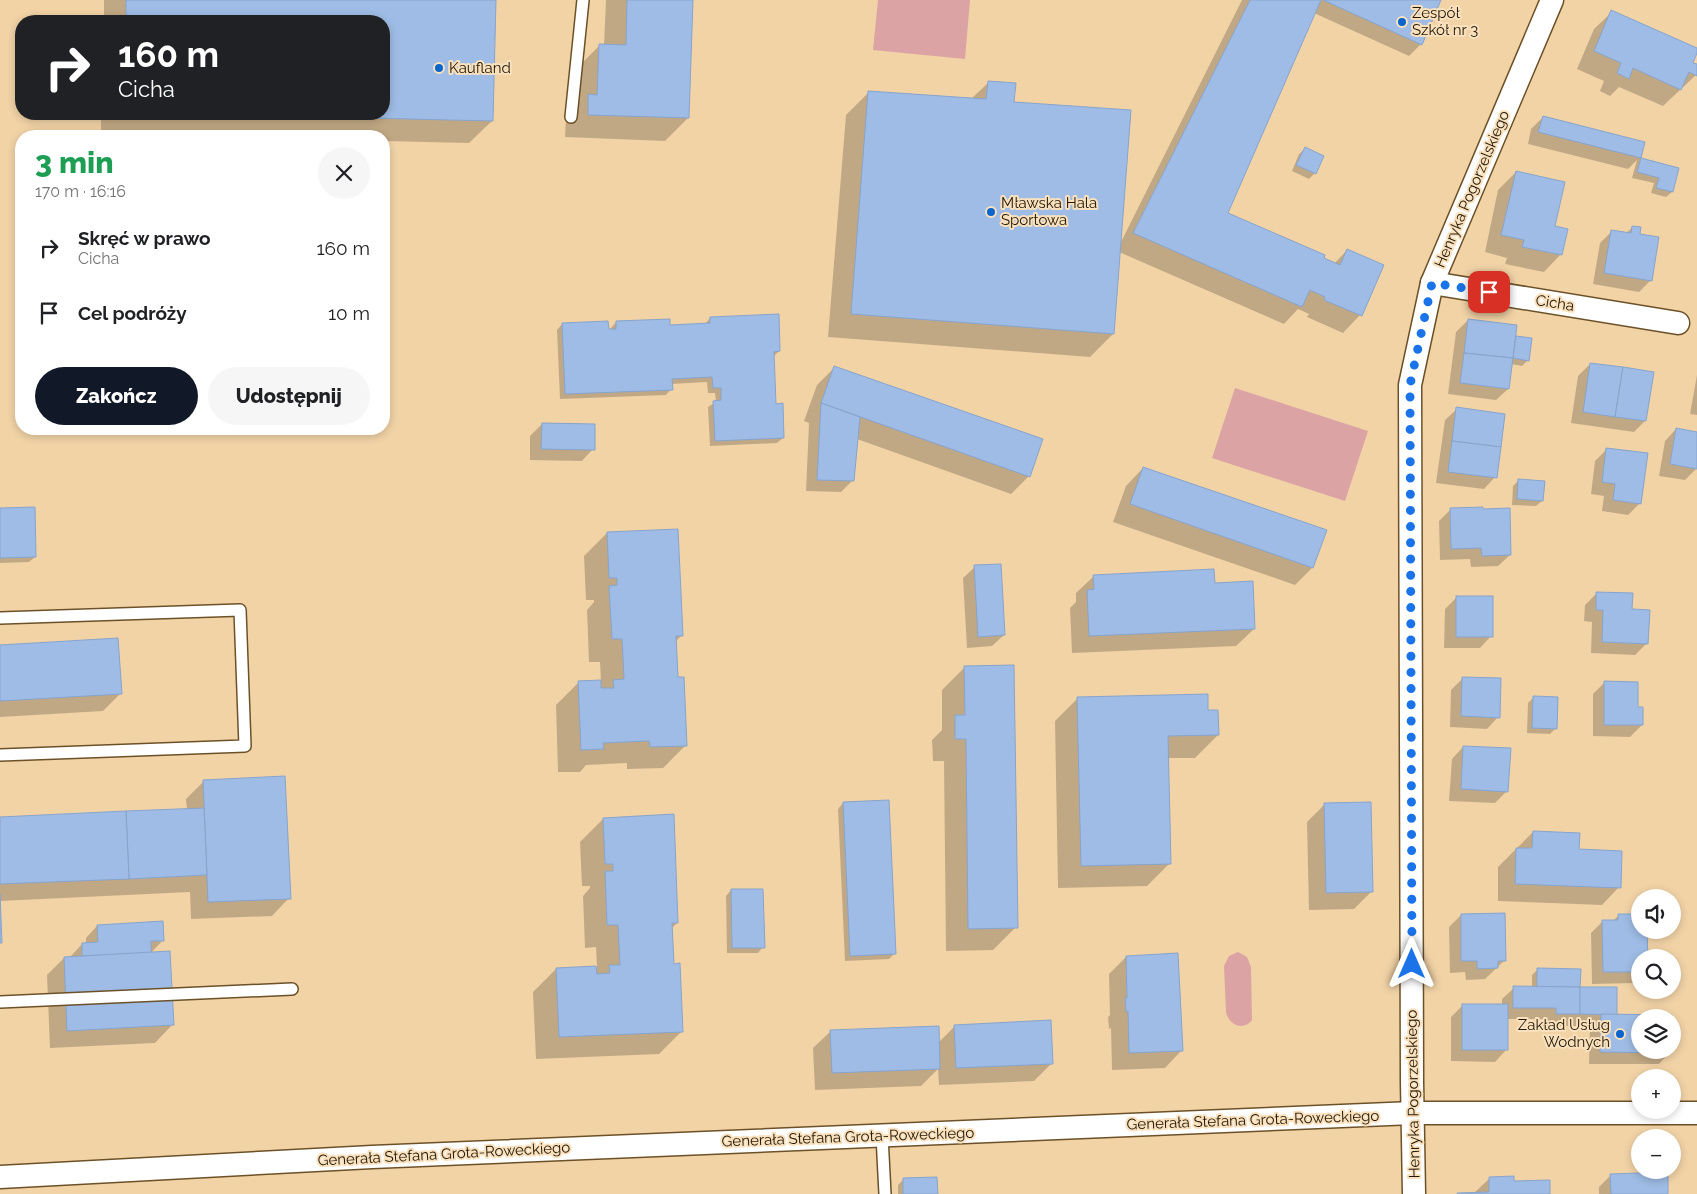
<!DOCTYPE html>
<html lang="pl">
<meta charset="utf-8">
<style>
body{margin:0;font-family:Raleway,sans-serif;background:#f6f6f6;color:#202124;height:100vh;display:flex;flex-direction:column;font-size:19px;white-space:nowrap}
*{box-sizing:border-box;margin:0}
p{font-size:16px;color:#757577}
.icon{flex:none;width:28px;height:28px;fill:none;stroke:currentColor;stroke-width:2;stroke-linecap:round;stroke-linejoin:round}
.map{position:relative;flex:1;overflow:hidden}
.side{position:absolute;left:15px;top:130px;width:375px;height:305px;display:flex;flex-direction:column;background:#fff;border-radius:20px;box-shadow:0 2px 8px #0003}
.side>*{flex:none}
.banner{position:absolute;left:15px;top:15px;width:375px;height:105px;border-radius:20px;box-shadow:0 2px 8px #0003;background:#202124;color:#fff;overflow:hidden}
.controls{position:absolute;left:1631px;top:889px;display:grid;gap:10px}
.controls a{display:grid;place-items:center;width:50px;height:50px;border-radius:50%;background:#fff;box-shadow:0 2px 8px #0003;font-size:25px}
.pin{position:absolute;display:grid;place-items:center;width:42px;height:42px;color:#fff;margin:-21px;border-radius:10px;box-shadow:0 2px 8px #0006}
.me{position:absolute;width:55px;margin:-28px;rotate:0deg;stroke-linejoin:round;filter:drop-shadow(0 0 4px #0008)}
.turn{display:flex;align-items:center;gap:18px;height:105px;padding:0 20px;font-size:22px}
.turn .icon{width:65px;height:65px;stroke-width:2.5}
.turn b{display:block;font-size:35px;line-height:42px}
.round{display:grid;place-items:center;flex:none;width:52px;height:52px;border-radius:26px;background:#f6f6f6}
.summary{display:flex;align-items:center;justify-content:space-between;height:85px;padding:0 20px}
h1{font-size:30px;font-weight:800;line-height:38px;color:#1e9e55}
.action{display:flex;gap:10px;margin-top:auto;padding:10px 20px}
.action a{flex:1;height:58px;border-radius:30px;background:#111827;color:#fff;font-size:20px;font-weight:800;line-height:58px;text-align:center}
.action a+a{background:#f6f6f6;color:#202124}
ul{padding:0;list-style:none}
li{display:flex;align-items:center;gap:15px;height:65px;padding:0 20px}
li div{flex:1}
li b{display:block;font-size:19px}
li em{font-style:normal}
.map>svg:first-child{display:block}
.green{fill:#dba3a4}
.shadow{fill:#0003}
.building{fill:#9ebce5;stroke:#87a4cd}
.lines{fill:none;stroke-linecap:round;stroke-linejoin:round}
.service-casing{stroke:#6c5128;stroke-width:14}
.minor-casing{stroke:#6c5128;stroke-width:25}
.service{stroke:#fff;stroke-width:11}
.minor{stroke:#fff;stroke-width:22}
.route{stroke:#1a73e8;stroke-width:9;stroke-dasharray:0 16.2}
.poi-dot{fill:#0865ce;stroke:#fae1bd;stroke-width:2}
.labels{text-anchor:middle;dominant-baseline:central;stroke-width:4;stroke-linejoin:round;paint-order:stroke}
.poi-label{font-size:15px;fill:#221706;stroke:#fae1bd;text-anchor:start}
.street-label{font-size:15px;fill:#221706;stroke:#fae1bd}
</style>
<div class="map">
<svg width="1697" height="1194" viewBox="0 0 1697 1194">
<rect width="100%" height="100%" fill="#f2d3a6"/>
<!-- green -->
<g class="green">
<path d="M878,0H970L965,59L873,50Z"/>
<path d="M1235,388L1368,431L1345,501L1212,458Z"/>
<path d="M1238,952L1247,957L1251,967L1252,1020C1243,1032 1228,1024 1226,1012L1224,966L1229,956Z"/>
</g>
<!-- shadow -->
<g class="shadow">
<path d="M104,0H495L492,121L469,143L384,141V136H173L101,134V114H384V21H104Z"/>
<path d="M606,0H692L688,118L665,141L565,137L566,119L576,69L599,46H604Z"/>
<path d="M1242,0H1440L1421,44L1409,56L1314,13L1227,213L1334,264L1347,250L1360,315L1343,333L1307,317L1309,314L1298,309L1284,324L1119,252L1113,334L1090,357L828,337L846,115L869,92L971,99L988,83L1013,103L1120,244Z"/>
<path d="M1612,12L1697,49L1691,63L1697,66L1696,75L1663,106L1619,87L1610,96L1600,91L1604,81L1577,69L1594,29Z"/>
<path d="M1543,117L1644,143L1640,160L1678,169L1672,192L1666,197L1651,193L1654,183L1632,178L1637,160L1628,169L1528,144L1531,129Z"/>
<path d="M1305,149L1315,173L1309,179L1292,171L1299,154Z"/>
<path d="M1516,172L1553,227L1561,254L1544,272L1505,264L1507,258L1485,252L1498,190Z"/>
<path d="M1633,227L1651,280L1639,292L1593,284L1600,243L1612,231L1626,233Z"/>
<path d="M710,318L779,351L774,356L775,405L783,438L777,443L710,446L708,407L716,402L715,393H708L707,382L671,384V389L666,395L560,399L557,330L562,324L607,331L611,330V328L616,322L669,326L705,324Z"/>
<path d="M1468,320L1514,339L1516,337L1528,360L1522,366L1511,364L1508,389L1496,400L1448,394L1456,332Z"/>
<path d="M1590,364L1645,421L1634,432L1571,423L1578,376Z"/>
<path d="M835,367L1029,476L1011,494L857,439L853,480L841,492L806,491L809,423L804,421L817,385Z"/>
<path d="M1697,375V415L1690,414Z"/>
<path d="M1457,409L1495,477L1484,489L1436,483L1445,420Z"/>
<path d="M542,424L593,449L582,461L530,460V436Z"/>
<path d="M1676,429L1697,433V468L1685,480L1659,476L1665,441Z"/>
<path d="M1607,449L1640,503L1628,515L1602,511L1604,496L1591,494L1595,461Z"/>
<path d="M1143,468L1312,568L1295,585L1113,522L1126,486Z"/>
<path d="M1519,480L1542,501L1536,506L1512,505L1513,486Z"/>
<path d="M0,509L35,557L29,562L0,563Z"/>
<path d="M1451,509L1510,555L1498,566L1471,567L1470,559L1440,560L1439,521Z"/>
<path d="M607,533L681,636L675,642L677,679L686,745L663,768L627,769V763L586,765L580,772H558L556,705L579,682L601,681L600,662H589L587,610L594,602V600H586L584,556Z"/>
<path d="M975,567L1004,635L992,646L967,648L963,578Z"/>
<path d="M1094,576L1214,585L1254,629L1236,646L1072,653L1070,608L1076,602V593Z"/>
<path d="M1597,593L1631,610L1647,643L1635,655L1591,653L1592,622L1584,621L1585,605Z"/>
<path d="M1456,598L1491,636L1480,648H1444L1445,609Z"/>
<path d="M0,646L120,694L103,711L0,717Z"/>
<path d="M965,667L1016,927L993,950L946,951L944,761H933L932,740L942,730V690Z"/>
<path d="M1463,678L1498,717L1487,729L1450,727L1451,690Z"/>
<path d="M1604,683L1636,708L1642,725L1630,737L1593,736V694Z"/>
<path d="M1534,697L1556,728L1550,734L1527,733L1528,703Z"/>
<path d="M1078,698L1207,711L1218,735L1195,758H1167L1170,863L1147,886L1058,888L1055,721Z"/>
<path d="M1463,747L1507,791L1495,803L1449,801L1452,759Z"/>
<path d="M204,781L289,898L272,916L191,919L190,892L0,901V818L187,810L186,799Z"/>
<path d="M843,803L895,953L889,959L845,961L838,809Z"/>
<path d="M1325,804L1372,891L1354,909L1309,910L1307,822Z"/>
<path d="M603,819L677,923L671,929L673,965L682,1031L659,1054L536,1059L533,992L556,969L597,967L596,947L585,948L583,896L590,888V886H582L580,842Z"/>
<path d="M1533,832L1578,850L1619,887L1602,905L1498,901V867Z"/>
<path d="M731,890L763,947L758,953H727L726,896Z"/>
<path d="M1461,915L1505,960L1485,979L1466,980L1465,972L1450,973L1449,927Z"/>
<path d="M1619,915L1631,921L1640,920V930H1646L1640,958V978L1635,983L1592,984L1591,933L1603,921H1613Z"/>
<path d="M97,926L163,940L150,954L172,1025L155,1043L50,1048L47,975L64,958L71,957V956L82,944H86V938Z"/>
<path d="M1126,957L1182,1050L1165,1068L1112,1070L1111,1028L1109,1029L1108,1017L1110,1015L1109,974Z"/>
<path d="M1537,970L1579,988L1616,1016L1640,1018V1050H1670V1052L1659,1064H1589L1590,1026H1545L1544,1019H1507L1506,1050L1495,1062L1451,1061V1017L1463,1005L1502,1006V999L1514,988H1532V975Z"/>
<path d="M955,1026L1052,1063L1034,1081L939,1085L938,1069L921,1086L815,1090L813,1048L831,1031L938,1043Z"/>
<path d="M1611,1175L1667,1194H1599V1187Z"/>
<path d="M1490,1178L1513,1182L1549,1194H1458L1474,1193Z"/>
<path d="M904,1179L936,1194H898V1185Z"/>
</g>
<!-- building -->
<g class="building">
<path d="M126,0H496L493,121L195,114H384V21H126Z"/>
<path d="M627,0H693L689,118L588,115V94L597,95L599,44L626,45Z"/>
<path d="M1250,0H1321L1228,213L1325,255L1324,258L1340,265L1347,249L1384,265L1362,316L1324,300L1325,297L1310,290L1302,307L1133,233Z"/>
<path d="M1323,0H1441L1422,45Z"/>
<path d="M1611,10L1697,48V53L1693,63L1697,64V76L1689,72L1681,90L1633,68L1629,79L1617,73L1621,63L1594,51Z"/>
<path d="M988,81L1016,83L1014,102L1131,110L1114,334L851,314L868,91L986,99Z"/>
<path d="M1543,116L1645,142L1641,158L1538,132Z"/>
<path d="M1305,147L1324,156L1316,174L1296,165Z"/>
<path d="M1641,158L1679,168L1673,192L1656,188L1659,178L1637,172Z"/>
<path d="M1516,171L1565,182L1555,226L1568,229L1562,255L1522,247L1524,240L1501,235Z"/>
<path d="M1632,226L1641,227L1640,234L1659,237L1652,281L1604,273L1611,230L1631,233Z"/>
<path d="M779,314L780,351L774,352L776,404L783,403L784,438L715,441L713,401L721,400V388H713L712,377L672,379L673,390L565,394L562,323L608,321L609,329H616V321L670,319V325L710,323V317Z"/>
<path d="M1468,319L1517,325L1513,358L1464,353Z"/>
<path d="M1516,336L1532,338L1529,361L1513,358Z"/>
<path d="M1464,353L1513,358L1509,389L1460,383Z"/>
<path d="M1590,363L1623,367L1615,417L1583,412Z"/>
<path d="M834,366L1043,439L1030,477L821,403Z"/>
<path d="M1623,367L1654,372L1646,421L1615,417Z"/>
<path d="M821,403L860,417L854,481L817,480Z"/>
<path d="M1456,407L1505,414L1501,447L1452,441Z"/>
<path d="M542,423L595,424V450L541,449Z"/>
<path d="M1676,428L1697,432V469L1670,464Z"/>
<path d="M1452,441L1501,447L1497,478L1448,472Z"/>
<path d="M1606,448L1648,453L1641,504L1613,500L1615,484L1602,482Z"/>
<path d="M1143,467L1327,530L1313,568L1130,504Z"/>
<path d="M1518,479L1545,481L1543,501L1517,499Z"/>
<path d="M35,507L36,557L0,558V508Z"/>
<path d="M1483,507V509L1510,508L1511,555L1482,556L1481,548L1451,549L1450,508Z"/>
<path d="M678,529L683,636H676L678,677H684L687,746L650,747L649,741L603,743L604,749L581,750L578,681L601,680V688H614L613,680L624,679L622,639H612L609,586L617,585V578H609L607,532Z"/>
<path d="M1001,564L1005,635L978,637L974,565Z"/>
<path d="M1214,569L1215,583L1253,581L1255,629L1089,636L1087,590L1094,589L1093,575Z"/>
<path d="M1596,592L1633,593L1632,609L1650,610L1648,644L1602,642L1603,610H1596Z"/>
<rect x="1456" y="596" width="37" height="41"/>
<path d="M118,638L122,694L0,701V645Z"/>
<path d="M1014,665L1018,928L968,929L966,739H955V715H965L964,666Z"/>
<path d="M1462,677L1501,678L1500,718L1461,716Z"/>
<path d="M1604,681L1638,682V707H1643V725H1604Z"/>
<path d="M1208,694V710H1218L1219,735L1168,736L1171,864L1081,866L1077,697Z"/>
<path d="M1533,696L1558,697L1557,729L1532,728Z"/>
<path d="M1463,746L1511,748L1508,792L1461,789Z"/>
<path d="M285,776L291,899L208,902L203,780Z"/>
<path d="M889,800L896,954L850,956L843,802Z"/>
<path d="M1371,802L1373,892L1326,893L1324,803Z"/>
<path d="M204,808L207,875L129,879L126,811Z"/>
<path d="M126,811L129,879L0,884V817Z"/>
<path d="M674,814L678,923H672L674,964L680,963L683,1032L559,1037L556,968L596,966L597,974L610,973L609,965H620L618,925H607L605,871H613V864H605L603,818Z"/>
<path d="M1533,831L1580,833L1579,849L1622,851L1621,888L1515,884L1516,848H1532Z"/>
<path d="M731,889H763L765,948H732Z"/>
<path d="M0,894L2,943H0Z"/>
<path d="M1505,913L1506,961H1498V968L1477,969V961H1461V914Z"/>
<path d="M1618,914H1632V919H1640V930H1647L1648,958H1640V972H1603L1602,920H1618Z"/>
<path d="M163,921L164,941H151V953L82,956V943L98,942L97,925Z"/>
<path d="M170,951L174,1025L67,1031L64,957Z"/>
<path d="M1178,953L1183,1051L1129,1053L1128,1011L1126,1012L1125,998H1127L1126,956Z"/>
<path d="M1537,968L1581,969L1580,987H1537Z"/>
<path d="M1513,986L1580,987V1014H1556V1008H1513Z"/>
<path d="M1580,987H1617V1015L1580,1014Z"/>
<rect x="1462" y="1004" width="46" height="46"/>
<path d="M1601,1014L1672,1015V1018H1640V1050H1672V1053L1600,1052Z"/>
<path d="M1051,1020L1053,1064L956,1068L954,1025Z"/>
<path d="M939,1026L940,1069L832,1073L830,1030Z"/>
<path d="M1668,1172V1194H1611L1610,1174Z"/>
<path d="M1514,1176V1181L1550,1180V1194H1457V1193L1489,1192V1177Z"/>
<path d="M937,1177L938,1194H903V1178Z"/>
</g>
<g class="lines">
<defs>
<g id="service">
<path d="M571,117L583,0"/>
<path d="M0,618L240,610L245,746L0,755"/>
<path d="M0,1002L292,989"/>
<path d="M882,1136L885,1194"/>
</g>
<g id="minor">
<path d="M1432,283L1678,323"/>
<path d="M0,1177L372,1157L1413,1113H1697"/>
<path d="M1414,1194L1412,1082L1410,385L1432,283L1552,0"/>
</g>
</defs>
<!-- service casing -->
<use href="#service" class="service-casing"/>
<!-- minor casing -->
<use href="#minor" class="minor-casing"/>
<!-- service -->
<use href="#service" class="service"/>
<!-- minor -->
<use href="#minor" class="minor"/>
</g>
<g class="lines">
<!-- route -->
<path class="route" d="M1412,964L1410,385L1432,283L1489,292"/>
</g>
<!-- markers -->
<g class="poi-dot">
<circle cx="1402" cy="22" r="5"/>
<circle cx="439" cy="68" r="5"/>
<circle cx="991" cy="212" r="5"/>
<circle cx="1620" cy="1034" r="5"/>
</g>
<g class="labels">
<!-- poi labels -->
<g class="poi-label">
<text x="1412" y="13">Zespół<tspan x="1412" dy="17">Szkół nr 3</tspan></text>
<text x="449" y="68">Kaufland</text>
<text x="1001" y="203">Mławska Hala<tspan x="1001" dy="17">Sportowa</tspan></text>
<text x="1610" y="1025" text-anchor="end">Zakład Usług<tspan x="1610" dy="17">Wodnych</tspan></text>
</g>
<!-- street labels -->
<g class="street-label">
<text transform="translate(1472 189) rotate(-67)">Henryka Pogorzelskiego</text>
<text transform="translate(1555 303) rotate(9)">Cicha</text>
<text transform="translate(1413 1094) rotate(-91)">Henryka Pogorzelskiego</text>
<text transform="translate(1253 1120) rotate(-2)">Generała Stefana Grota-Roweckiego</text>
<text transform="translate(848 1137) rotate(-2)">Generała Stefana Grota-Roweckiego</text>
<text transform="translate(444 1154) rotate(-3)">Generała Stefana Grota-Roweckiego</text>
</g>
</g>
</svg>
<div class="controls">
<a><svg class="icon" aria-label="sound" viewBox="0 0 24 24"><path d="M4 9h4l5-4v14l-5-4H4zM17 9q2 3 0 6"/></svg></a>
<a><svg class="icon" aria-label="search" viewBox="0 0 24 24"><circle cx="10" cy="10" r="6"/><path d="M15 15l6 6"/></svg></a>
<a><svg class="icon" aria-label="layers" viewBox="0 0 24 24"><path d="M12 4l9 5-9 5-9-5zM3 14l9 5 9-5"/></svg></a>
<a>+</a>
<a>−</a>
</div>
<div class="pin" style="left:1489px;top:292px;background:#d93025"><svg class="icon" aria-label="arrive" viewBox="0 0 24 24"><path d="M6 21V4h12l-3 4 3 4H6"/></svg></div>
<svg class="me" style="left:1412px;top:964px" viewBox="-20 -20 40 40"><path d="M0-17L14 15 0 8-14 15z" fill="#1a73e8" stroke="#fff" stroke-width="4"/></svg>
<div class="banner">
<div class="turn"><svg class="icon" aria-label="right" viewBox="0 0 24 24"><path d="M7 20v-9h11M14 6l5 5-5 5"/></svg><div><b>160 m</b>Cicha</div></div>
</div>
<section class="side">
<div class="summary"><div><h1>3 min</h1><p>170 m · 16:16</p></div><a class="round"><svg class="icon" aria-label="close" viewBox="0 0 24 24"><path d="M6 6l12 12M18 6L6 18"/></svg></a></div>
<ul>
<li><svg class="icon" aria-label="right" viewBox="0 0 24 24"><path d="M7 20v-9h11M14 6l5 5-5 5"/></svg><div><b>Skręć w prawo</b><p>Cicha</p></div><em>160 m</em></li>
<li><svg class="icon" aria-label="arrive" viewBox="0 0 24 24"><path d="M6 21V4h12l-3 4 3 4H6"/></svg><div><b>Cel podróży</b></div><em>10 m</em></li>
</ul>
<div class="action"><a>Zakończ</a><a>Udostępnij</a></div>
</section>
</div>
